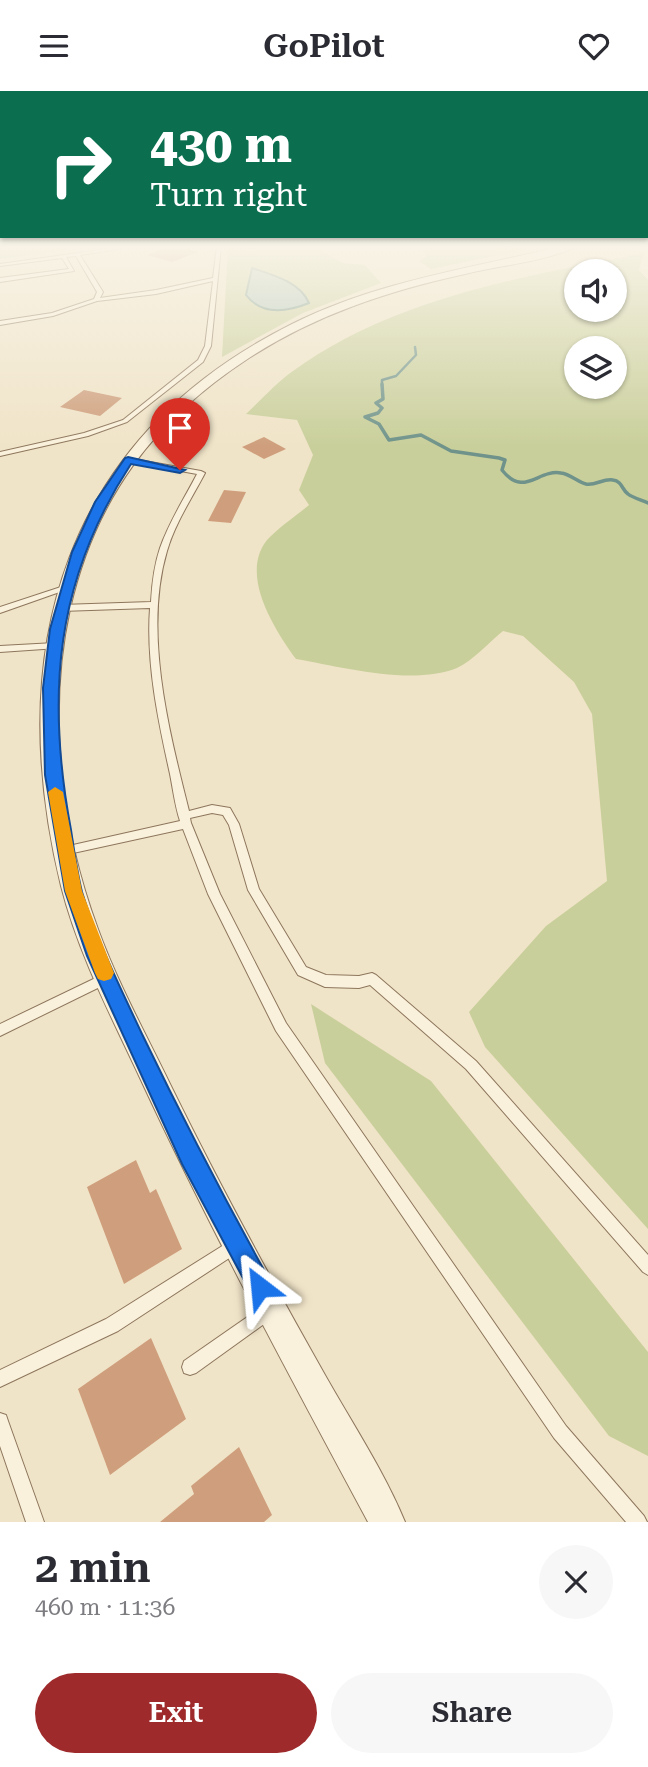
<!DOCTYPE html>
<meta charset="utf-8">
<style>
body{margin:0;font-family:"Roboto Serif",serif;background:#f7f7f7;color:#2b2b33;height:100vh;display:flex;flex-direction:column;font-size:26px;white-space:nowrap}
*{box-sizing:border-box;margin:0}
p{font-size:23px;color:#7c7c81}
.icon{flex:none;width:38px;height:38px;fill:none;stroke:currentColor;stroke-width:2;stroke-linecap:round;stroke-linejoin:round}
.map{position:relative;height:1431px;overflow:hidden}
.side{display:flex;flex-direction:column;background:#fff;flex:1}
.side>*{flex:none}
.hud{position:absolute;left:0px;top:0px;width:649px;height:147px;box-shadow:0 2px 5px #0004;background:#0b6e4f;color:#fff;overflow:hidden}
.buttons{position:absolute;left:564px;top:168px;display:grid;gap:14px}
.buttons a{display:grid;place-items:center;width:63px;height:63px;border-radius:50%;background:#fff;box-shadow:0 2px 5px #0004;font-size:35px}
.pin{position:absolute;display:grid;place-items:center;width:60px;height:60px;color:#fff;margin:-72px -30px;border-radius:50% 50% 50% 0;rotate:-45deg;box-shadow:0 0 7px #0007}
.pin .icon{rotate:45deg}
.me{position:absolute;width:77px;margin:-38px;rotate:331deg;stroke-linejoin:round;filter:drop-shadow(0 0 5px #0008)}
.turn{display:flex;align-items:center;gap:24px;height:147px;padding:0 35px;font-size:32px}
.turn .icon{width:91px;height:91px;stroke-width:2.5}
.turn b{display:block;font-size:49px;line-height:60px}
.round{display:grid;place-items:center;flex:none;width:74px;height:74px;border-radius:37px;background:#f7f7f7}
.summary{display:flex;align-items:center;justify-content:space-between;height:119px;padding:0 35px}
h1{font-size:42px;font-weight:600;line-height:52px}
.action{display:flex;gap:14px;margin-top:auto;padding:14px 35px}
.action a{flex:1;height:80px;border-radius:42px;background:#9e2a2b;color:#fff;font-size:28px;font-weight:600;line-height:80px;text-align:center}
.action a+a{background:#f7f7f7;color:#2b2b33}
header{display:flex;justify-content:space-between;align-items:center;height:91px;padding:0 35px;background:#fff;font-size:32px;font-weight:600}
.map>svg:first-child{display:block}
.green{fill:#c9cf9b;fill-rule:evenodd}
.water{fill:#a9c4bc;stroke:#6f938a;stroke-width:2}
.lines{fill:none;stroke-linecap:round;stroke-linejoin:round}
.stream-far1{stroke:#6f938a;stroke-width:2.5}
.stream{stroke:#6f938a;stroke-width:3.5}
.building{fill:#cf9f7d}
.lane-casing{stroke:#8d765c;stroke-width:2}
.street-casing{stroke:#8d765c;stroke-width:2}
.lane{fill:#faf1dc;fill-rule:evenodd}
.street{fill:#faf1dc;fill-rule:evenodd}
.route{fill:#1a73e8;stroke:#114b97;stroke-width:2}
.slow{fill:#f59e0b}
</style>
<header><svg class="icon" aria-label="menu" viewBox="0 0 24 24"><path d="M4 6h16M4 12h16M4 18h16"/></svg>GoPilot<svg class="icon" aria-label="heart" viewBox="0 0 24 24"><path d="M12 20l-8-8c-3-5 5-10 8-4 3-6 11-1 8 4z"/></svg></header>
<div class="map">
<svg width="648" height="1431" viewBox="0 0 648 1431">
<rect width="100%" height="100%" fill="#f0e4c8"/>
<!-- green -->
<g class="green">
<path d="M0,155H100L0,168Z"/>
<path d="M233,155H322L321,160L343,172L365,174L381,192L303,222L222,266L228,156Z"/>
<path d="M420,155H545L431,178L419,170L427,165Z"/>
<path d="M644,162L639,179L648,189V1138L485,956L469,921L546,835L607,790L592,623L574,591L523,545L503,540C489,551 473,570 457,577C412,595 342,576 296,568C275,539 239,484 267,449C279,436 296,425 309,414L299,399L313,364L297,329L246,323C261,309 276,292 293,280C396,206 522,186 644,162ZM576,180H614V219H576ZM576,257H614V296H576Z"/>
<path d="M311,913L431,990L648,1261V1365L609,1345L325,972Z"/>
</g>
<!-- water -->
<path class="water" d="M252,177C273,184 300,191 309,212C287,221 262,225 246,204Z"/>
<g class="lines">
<!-- stream-far1 -->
<path class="stream-far1" d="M382,295V289L396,285L416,264L415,256"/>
<!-- stream -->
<path class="stream" d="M382,293L383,308L376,312L382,317L378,322L365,326L379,333L389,349L421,344L451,360L499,367L505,369L502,379C524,407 538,378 561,382C570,383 578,391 586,393C595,395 604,387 613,389C622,390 622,399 628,403C633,407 642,409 648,412"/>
</g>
<!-- building -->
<g class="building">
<path d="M170,155H175L198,161L172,171L147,164Z"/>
<path d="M84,299L122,307L100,325L60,316Z"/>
<path d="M264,346L286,358L264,368L242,356Z"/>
<path d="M224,399L246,401L231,432L208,430Z"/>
<path d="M136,1069L150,1102L156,1098L182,1158L124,1193L87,1096Z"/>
<path d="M151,1247L186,1328L110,1384L78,1298Z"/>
<path d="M239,1356L272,1424L264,1431H160L194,1403L191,1395Z"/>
</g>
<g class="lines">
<defs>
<g id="lane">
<path d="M128,155H137L80,164L103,201L100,207L156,199L213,187L217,155H221L211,255L203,271L127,331L88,345L0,365V361L84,342L123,329L198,269L205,255L213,190L156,203L97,210L53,225L0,234V230L52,222L94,208L97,201L76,165L66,166L74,180L0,191V187L69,178L62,167L0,175V173Z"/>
<path d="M128,367L201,380L205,382C192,407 175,432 167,460C143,541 169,640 189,720L212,714L230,717L239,733L259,798L306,876L326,884L359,885L372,882L376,884L476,970L648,1164V1184L643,1181L466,978L370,894L359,897L325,896L298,884L248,799L229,734L223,724L212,722L190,727L191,732L220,803L286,932L566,1335L644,1425L647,1431H626L554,1347L276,940L208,803L183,738L64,764L60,763L59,760L60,757L64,756L180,730C175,715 173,698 170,683C158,629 146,572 150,517L61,520L57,517L61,514L151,511C152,493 154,475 160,457C169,431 184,408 197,383L126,370L125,369Z"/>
<path d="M64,495H70L71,497L0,522V516Z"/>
<path d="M55,552L59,555L58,557L0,561V555Z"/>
<path d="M106,882L110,883L112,887L110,891L0,945V933Z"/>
<path d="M235,1147L240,1150L243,1155L240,1160L118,1240L0,1296V1279L106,1228Z"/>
<path d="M269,1211L275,1213L277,1219L275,1225L196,1282L190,1284L184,1282L182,1276L184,1270Z"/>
<path d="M0,1322L6,1324L8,1330L44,1431H26L0,1355Z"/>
</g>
<path id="street" d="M563,155H578C545,171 501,174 465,183C388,200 315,224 249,267C154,329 95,407 70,518C47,622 61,739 98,838C118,893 147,945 172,997C220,1095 272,1190 325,1284C352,1332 384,1380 405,1431H368C289,1284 210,1138 140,987C111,925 78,862 61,795C3,556 64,347 292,233C378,190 472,177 563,155Z"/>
</defs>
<!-- lane casing -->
<use href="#lane" class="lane-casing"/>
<!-- street casing -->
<use href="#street" class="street-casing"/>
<!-- lane -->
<use href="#lane" class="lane"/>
<!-- street -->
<use href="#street" class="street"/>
</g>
<!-- sky -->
<linearGradient id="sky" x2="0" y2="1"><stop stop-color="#8fbad6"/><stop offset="0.44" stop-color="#f8f3e6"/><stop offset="1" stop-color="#f8f3e6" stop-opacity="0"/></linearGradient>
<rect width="648" height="355" fill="url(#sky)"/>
<!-- route -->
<path class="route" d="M128,366L185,379L180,382L131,373C55,489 46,605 71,739C74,759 77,781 82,801C97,850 120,896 142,943C182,1026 224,1107 269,1188L272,1196L269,1204L260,1208L252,1204L182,1073L87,865L65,800L45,684L43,597L50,538L72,461L95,411L125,367Z"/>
<!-- slow -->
<path class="slow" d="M55,696L63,701L82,800L114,882L111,888L104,890L98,888L95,882L65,800L48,701Z"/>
</svg>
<div class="buttons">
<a><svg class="icon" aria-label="sound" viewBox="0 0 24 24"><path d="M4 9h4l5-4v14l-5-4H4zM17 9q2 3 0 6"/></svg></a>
<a><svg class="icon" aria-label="layers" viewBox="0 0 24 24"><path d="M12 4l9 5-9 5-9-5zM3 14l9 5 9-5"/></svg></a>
</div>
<div class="pin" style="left:180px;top:379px;background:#d93025"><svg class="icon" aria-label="arrive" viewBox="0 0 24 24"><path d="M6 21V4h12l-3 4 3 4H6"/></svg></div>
<svg class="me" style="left:260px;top:1196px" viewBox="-20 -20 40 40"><path d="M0-17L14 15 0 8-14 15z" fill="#1a73e8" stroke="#fff" stroke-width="4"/></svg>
<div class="hud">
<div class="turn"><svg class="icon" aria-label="right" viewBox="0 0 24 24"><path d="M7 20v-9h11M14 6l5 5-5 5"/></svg><div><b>430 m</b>Turn right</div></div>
</div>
</div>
<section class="side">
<div class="summary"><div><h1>2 min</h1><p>460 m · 11:36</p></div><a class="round"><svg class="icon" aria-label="close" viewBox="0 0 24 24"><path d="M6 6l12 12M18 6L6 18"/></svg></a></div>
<div class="action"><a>Exit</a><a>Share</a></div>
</section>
